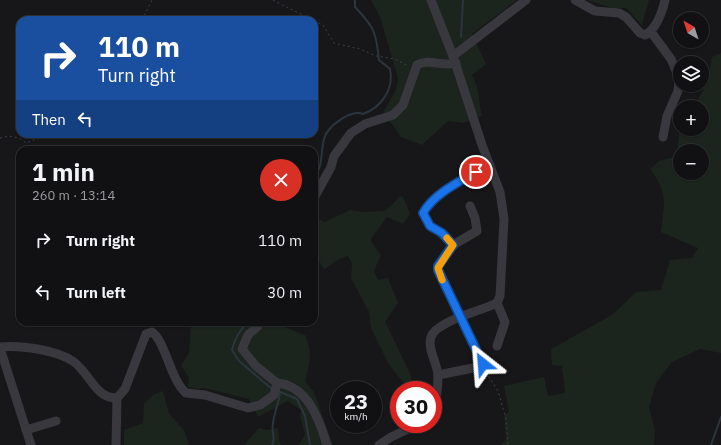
<!DOCTYPE html>
<meta charset="utf-8">
<style>
body{margin:0;font-family:"IBM Plex Sans",sans-serif;background:#1a1a1c;color:#f1f3f6;height:100vh;display:flex;flex-direction:column;font-size:15px;white-space:nowrap}
*{box-sizing:border-box;margin:0}
p{font-size:13px;color:#9c9da0}
.icon{flex:none;width:22px;height:22px;fill:none;stroke:currentColor;stroke-width:2;stroke-linecap:round;stroke-linejoin:round}
.map{position:relative;flex:1;overflow:hidden}
.panel{position:absolute;left:16px;top:146px;width:302px;height:180px;display:flex;flex-direction:column;background:#111113;border-radius:12px;box-shadow:0 1px 3px #0004,0 0 0 1px #303133}
.panel>*{flex:none}
.top-card{position:absolute;left:16px;top:16px;width:302px;height:122px;border-radius:12px;box-shadow:0 1px 3px #0004,0 0 0 1px #303133;background:#1a4fa0;color:#fff;overflow:hidden}
.needle{width:26px;rotate:321deg}
.controls{position:absolute;left:673px;top:12px;display:grid;gap:8px}
.controls a{display:grid;place-items:center;width:36px;height:36px;border-radius:50%;background:#111113;box-shadow:0 1px 3px #0004,0 0 0 1px #303133;font-size:20px}
.speed{position:absolute;left:330px;top:381px;display:flex;gap:8px;font-size:20px;font-weight:700;text-align:center}
.speed>*{display:grid;place-content:center;width:52px;height:52px;border-radius:50%;background:#111113;box-shadow:0 1px 3px #0004,0 0 0 1px #303133;line-height:1}
.speed small{font-size:10px;font-weight:400}
.speed .limit{border:6px solid #d22;background:#fff;color:#111}
.pin{position:absolute;display:grid;place-items:center;width:34px;height:34px;color:#fff;margin:-17px;border:2px solid #fff;border-radius:50%;box-shadow:0 1px 4px #0007}
.me{position:absolute;width:44px;margin:-22px;rotate:332deg;stroke-linejoin:round;filter:drop-shadow(0 0 3px #0008)}
.turn{display:flex;align-items:center;gap:14px;height:84px;padding:0 16px;font-size:18px}
.turn .icon{width:52px;height:52px;stroke-width:2.5}
.turn b{display:block;font-size:28px;line-height:34px}
.then{display:flex;align-items:center;height:38px;padding:0 16px;background:#0003;gap:8px;font-size:15px}
.round{display:grid;place-items:center;flex:none;width:42px;height:42px;border-radius:21px;background:#1a1a1c}
.head{display:flex;align-items:center;justify-content:space-between;height:68px;padding:0 16px}
h1{font-size:24px;font-weight:700;line-height:30px}
ul{padding:0;list-style:none}
li{display:flex;align-items:center;gap:12px;height:52px;padding:0 16px}
li div{flex:1}
li b{display:block;font-size:15px}
li em{font-style:normal}
.map>svg:first-child{display:block}
.green{fill:#1c241e;fill-rule:evenodd}
.lines{fill:none;stroke-linecap:round;stroke-linejoin:round}
.stream{stroke:#2c353e;stroke-width:2}
.path{stroke:#3e3f45;stroke-width:1;stroke-dasharray:2 3;stroke-linecap:butt}
.minor{stroke:#38383e;stroke-width:9}
.route-casing{stroke:#114b97;stroke-width:10}
.route{stroke:#1a73e8;stroke-width:7}
.slow{stroke:#f59e0b;stroke-width:7}
</style>
<div class="map">
<svg width="721" height="445" viewBox="0 0 721 445">
<rect width="100%" height="100%" fill="#171719"/>
<!-- green -->
<g class="green">
<path d="M371,0H517L472,34L486,64L472,75C480,89 478,101 482,116L463,123L448,121L422,145L401,137L383,112L396,90L398,78L380,17Z"/>
<path d="M587,0H649L642,25L626,8H612Z"/>
<path d="M721,53V353L700,349L672,362L656,383L649,407L655,430L654,445H501L506,439L504,415L509,412L504,386L544,377L548,396L565,393L562,366L552,365L551,349L612,315L636,292L661,290L670,260L692,258L698,248L661,232C664,203 669,194 650,169L659,161L677,156L680,123V129H702V107H694L708,81L712,57ZM680,151H702V173H680Z"/>
<path d="M400,196L403,197L410,214L403,224L387,217L370,240L381,255L374,271L378,280L388,278L398,303L385,322L410,373L413,386H406L388,363L371,328L369,312L351,278L352,264L348,256L339,259L324,269C312,254 314,237 314,217L325,222L350,210L365,212L384,211L391,206Z"/>
<path d="M191,322H276L287,328L305,335C313,351 310,364 305,381L314,392L333,445H299L305,435L300,416L301,410L288,401L258,417L249,399L204,388L199,389L188,387L189,378L181,365L189,353Z"/>
<path d="M163,391L169,414L184,430L189,445H124V430L143,423L144,404L154,394Z"/>
<path d="M259,428L266,430L278,428L279,441L281,445H244Z"/>
</g>
<g class="lines">
<!-- stream -->
<g class="stream">
<path d="M461,37L463,0"/>
<path d="M314,178C324,164 320,154 324,139C327,127 350,109 363,114C382,107 394,89 390,69L379,60C376,32 375,28 355,7V0"/>
<path d="M247,322C240,331 234,339 232,350L239,361L272,389"/>
<path d="M278,391L297,399L305,416L310,445"/>
<path d="M272,445C276,438 271,431 273,423C274,413 279,403 280,392"/>
<path d="M711,445L721,417"/>
</g>
<!-- path -->
<g class="path">
<path d="M273,0L312,20"/>
<path d="M142,20L152,0"/>
<path d="M314,21L323,25L334,43L360,49L376,56L395,59L408,66"/>
<path d="M0,138C10,135 18,136 26,143L48,134"/>
<path d="M486,372L498,391L506,419L508,445"/>
</g>
<!-- minor -->
<g class="minor">
<path d="M431,0L453,56"/>
<path d="M575,0L595,11L619,13L626,17L640,33L645,35C656,29 662,13 665,0"/>
<path d="M651,32L671,59L679,78L678,91L667,116L663,137"/>
<path d="M314,198L331,167L334,156L351,133L365,124L393,115L403,105L417,65C429,58 442,67 456,63"/>
<path d="M453,245L477,231L475,218L470,206"/>
<path d="M258,322V326L248,335L242,349L256,366L277,383"/>
<path d="M497,346L505,322L497,303"/>
<path d="M0,347C20,345 58,350 74,362C90,374 96,399 117,398L125,389L146,334L152,332C165,340 170,379 186,393L205,395L248,408L260,405L274,395L277,383C308,386 319,419 327,445"/>
<path d="M0,348L31,445"/>
<path d="M438,375L478,367L483,364L438,271V266L453,245L442,233L430,226L423,213C437,190 467,177 490,165"/>
<path d="M433,408C437,399 438,385 438,374C436,358 420,339 440,327C457,315 478,312 497,303L500,296L504,219L500,192L482,145L453,56L526,0"/>
<path d="M26,430L56,421"/>
<path d="M116,445L117,398"/>
<path d="M379,445L391,437L419,424"/>
</g>
</g>
<g class="lines">
<defs>
<path id="route" d="M476,172C457,183 434,194 423,213L430,226L442,233L453,245L438,266V270L483,364"/>
</defs>
<!-- route casing -->
<use href="#route" class="route-casing"/>
<!-- route -->
<use href="#route" class="route"/>
<!-- slow -->
<path class="slow" d="M442,280L438,268L453,245L447,238"/>
</g>
</svg>
<div class="controls">
<a><svg class="needle" viewBox="-14 -14 28 28"><path d="M0-13l5 13h-10z" fill="#e53935"/><path d="M0 13l5-13h-10z" fill="#9c9da0"/></svg></a>
<a><svg class="icon" aria-label="layers" viewBox="0 0 24 24"><path d="M12 4l9 5-9 5-9-5zM3 14l9 5 9-5"/></svg></a>
<a>+</a>
<a>−</a>
</div>
<div class="speed"><div>23<small>km/h</small></div><div class="limit">30</div></div>
<div class="pin" style="left:476px;top:172px;background:#d93025"><svg class="icon" aria-label="arrive" viewBox="0 0 24 24"><path d="M6 21V4h12l-3 4 3 4H6"/></svg></div>
<svg class="me" style="left:483px;top:364px" viewBox="-20 -20 40 40"><path d="M0-17L14 15 0 8-14 15z" fill="#1a73e8" stroke="#fff" stroke-width="4"/></svg>
<div class="top-card">
<div class="turn"><svg class="icon" aria-label="right" viewBox="0 0 24 24"><path d="M7 20v-9h11M14 6l5 5-5 5"/></svg><div><b>110 m</b>Turn right</div></div>
<div class="then">Then<svg class="icon" aria-label="left" viewBox="0 0 24 24"><path d="M17 20v-9H6M10 6l-5 5 5 5"/></svg></div>
</div>
<section class="panel">
<div class="head"><div><h1>1 min</h1><p>260 m · 13:14</p></div><a class="round" style="background:#d93025;color:#fff"><svg class="icon" aria-label="close" viewBox="0 0 24 24"><path d="M6 6l12 12M18 6L6 18"/></svg></a></div>
<ul>
<li><svg class="icon" aria-label="right" viewBox="0 0 24 24"><path d="M7 20v-9h11M14 6l5 5-5 5"/></svg><div><b>Turn right</b></div><em>110 m</em></li>
<li><svg class="icon" aria-label="left" viewBox="0 0 24 24"><path d="M17 20v-9H6M10 6l-5 5 5 5"/></svg><div><b>Turn left</b></div><em>30 m</em></li>
</ul>
</section>
</div>
